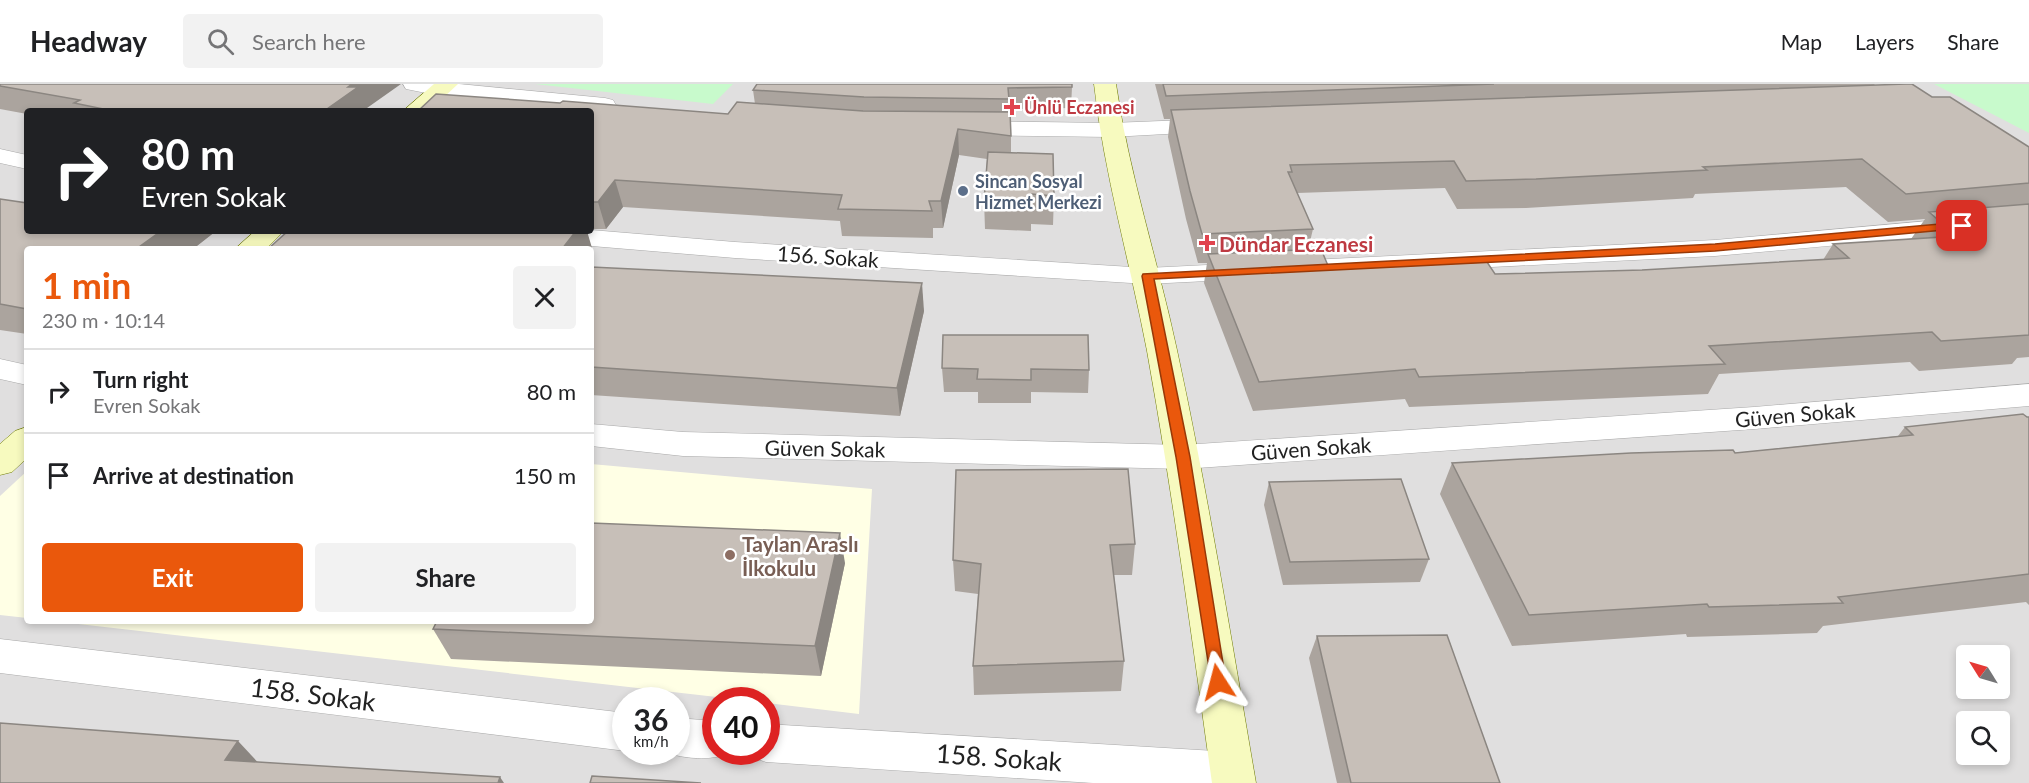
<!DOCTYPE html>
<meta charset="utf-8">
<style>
body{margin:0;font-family:Lato,sans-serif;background:#f2f2f2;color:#202124;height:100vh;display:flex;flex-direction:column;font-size:22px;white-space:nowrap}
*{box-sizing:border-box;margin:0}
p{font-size:20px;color:#757577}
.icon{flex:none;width:33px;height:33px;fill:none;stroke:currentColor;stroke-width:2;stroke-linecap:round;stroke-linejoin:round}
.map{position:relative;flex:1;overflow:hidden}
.side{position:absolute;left:24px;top:162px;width:570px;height:378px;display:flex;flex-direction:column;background:#fff;border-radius:6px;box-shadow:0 3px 9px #0003}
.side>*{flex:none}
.banner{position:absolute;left:24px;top:24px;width:570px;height:126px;border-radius:6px;box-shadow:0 3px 9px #0003;background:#202124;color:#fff;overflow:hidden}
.needle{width:39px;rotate:307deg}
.controls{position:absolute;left:1956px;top:561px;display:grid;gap:12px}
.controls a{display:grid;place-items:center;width:54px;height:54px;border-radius:6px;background:#fff;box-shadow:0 3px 9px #0003;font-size:30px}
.speed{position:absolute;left:612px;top:603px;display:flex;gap:12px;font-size:30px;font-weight:700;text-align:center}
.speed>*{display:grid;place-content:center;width:78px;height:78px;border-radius:50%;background:#fff;box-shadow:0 3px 9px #0003;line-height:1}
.speed small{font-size:15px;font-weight:400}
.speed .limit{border:9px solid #d22;background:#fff;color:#111}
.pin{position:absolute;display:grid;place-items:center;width:51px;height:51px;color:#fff;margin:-26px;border-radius:12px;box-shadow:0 3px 9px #0006}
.me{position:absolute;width:66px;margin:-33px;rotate:351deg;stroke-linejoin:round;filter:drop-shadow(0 0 4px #0008)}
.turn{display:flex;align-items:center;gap:21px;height:126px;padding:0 18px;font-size:27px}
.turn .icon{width:78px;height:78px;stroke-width:2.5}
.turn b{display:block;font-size:42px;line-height:51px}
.round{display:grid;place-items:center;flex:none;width:63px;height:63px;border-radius:6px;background:#f2f2f2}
.head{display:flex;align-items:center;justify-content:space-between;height:102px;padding:0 18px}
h1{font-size:36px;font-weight:700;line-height:45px;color:#ea580c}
.cta{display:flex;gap:12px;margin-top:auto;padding:12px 18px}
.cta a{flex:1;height:69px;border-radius:6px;background:#ea580c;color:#fff;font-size:24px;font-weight:700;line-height:69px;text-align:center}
.cta a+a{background:#f2f2f2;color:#202124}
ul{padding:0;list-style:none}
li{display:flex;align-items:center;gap:18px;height:84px;padding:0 18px;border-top:2px solid #e0e0e0}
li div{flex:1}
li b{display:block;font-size:22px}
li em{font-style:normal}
header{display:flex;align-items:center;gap:36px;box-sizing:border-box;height:84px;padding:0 30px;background:#fff;border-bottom:2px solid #e0e0e0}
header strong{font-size:28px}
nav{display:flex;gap:33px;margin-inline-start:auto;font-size:21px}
.search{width:420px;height:54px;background:#f2f2f2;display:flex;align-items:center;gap:15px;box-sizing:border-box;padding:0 21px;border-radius:6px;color:#757577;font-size:22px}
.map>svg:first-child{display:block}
.residential{fill:#e0dfdf;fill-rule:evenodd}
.education{fill:#ffffe5}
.park{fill:#c8facc}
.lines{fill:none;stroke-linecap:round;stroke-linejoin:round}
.street-casing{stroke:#a9a9a9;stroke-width:1}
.secondary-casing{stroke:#707d05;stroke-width:1}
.street{fill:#fff;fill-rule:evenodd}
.secondary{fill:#f7fabf;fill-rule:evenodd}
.wall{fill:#aba49e;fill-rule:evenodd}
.shaded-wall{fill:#8b8681}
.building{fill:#c7bfb8;stroke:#8b8681;stroke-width:1.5}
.route{fill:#ea580c;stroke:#983908;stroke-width:1.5}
.health-dot{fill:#e0444e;stroke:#fff;stroke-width:2}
.service-dot{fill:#5c6f8a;stroke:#fff;stroke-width:2}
.education-dot{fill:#8d6e63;stroke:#fff;stroke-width:2}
.labels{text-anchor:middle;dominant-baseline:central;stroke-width:5;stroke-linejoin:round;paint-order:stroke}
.far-health-label{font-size:18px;font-weight:bold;fill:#be3a42;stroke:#fff;text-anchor:start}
.far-service-label{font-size:18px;font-weight:bold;fill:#4e5e75;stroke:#fff;text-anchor:start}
.health-label{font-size:21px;font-weight:bold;fill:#be3a42;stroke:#fff;text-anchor:start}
.street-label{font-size:21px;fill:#222;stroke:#fff}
.education-label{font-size:21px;font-weight:bold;fill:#785e54;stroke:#fff;text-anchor:start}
.near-street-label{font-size:26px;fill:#222;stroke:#fff}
</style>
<header>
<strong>Headway</strong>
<div class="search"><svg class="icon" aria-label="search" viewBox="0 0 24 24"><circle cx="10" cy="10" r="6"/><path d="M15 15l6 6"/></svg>Search here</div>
<nav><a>Map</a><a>Layers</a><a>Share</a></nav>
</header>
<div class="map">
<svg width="2029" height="699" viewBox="0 0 2029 699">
<rect width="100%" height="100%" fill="#f2efe9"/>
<!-- residential -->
<path class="residential" d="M0,0H2029V699H0ZM27,27H591V147H27ZM27,165H591V537H27ZM1966,572H2000V604H1966ZM626,616H676V668H626ZM716,616H766V668H716ZM1966,638H2000V670H1966Z"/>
<!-- education -->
<g class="education">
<path d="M591,380L872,405L859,630L767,619L766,616H743L52,537H591Z"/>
<path d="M27,387V534L0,531V412Z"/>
</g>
<!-- park -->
<g class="park">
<path d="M535,0H733L713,20Z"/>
<path d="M1934,0H2029V49Z"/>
</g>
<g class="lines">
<defs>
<g id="street">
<path d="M403,0H459L605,14L613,16L616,21L613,26L605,28L441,12L406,5Z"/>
<path d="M1213,35L1221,37L1225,42L1221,47L1111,53L965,51L957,49L953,44L957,39L965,37L1111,39Z"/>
<path d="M0,65L27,71V85L0,79Z"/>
<path d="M2029,128V144L1715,172L1147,200L735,174L508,155L499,153L495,147L591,146L735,158L1147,184L1715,156Z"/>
<path d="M0,275L27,281V301L0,295Z"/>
<path d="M2029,300V322L1754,345L1183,385L683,372L591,362V340L683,348L1183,361L1754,323Z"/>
<path d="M0,555L626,629V667L0,589Z"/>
<path d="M676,634L716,637V668H732L731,669C710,677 685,675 664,668H676Z"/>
<path d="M766,640L1232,668L1247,674L1254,688L1249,699H1093L766,678L751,673L749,668H766Z"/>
</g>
<g id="secondary">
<path d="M434,0H458L429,27H403Z"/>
<path d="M1094,0H1116C1129,90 1158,177 1177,266C1208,409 1231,554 1256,699H1212C1192,555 1173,411 1147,267C1130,178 1104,90 1094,0Z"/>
<path d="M255,147H284L266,165H235Z"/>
<path d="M27,343V374L12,388L0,391V360L15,347Z"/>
</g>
</defs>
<!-- street casing -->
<use href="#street" class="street-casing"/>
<!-- secondary casing -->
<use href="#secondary" class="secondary-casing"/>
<!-- street -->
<use href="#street" class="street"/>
<!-- secondary -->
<use href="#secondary" class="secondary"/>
</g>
<!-- wall -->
<g class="wall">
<path d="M0,0L367,24L369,27H27V30L0,25Z"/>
<path d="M1155,0H1875L1874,1L1932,13L2029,63V273L2017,274L2012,280L1919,287L1910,278L1719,290L1708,310L1409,323L1405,315L1253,327L1204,199L1207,179H1198L1186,135L1168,53L1170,35H1164ZM1846,103L1888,138L1925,135L1911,155L1833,160L1823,176L1642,186L1495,190L1329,184L1308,166L1313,145L1297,109L1445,104L1457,125L1526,124L1693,114L1695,110Z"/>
<path d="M1072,3L1071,24L1009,25L1011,52V69L1054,112L1053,141L1031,140V147L985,145L984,116L987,75L959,71L943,144H933V154L842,152L840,137L623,123L606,145H591V27L560,19L728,30L755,20L753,6Z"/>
<path d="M0,115L27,147H216L193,165H27V250L0,246Z"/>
<path d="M591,183L924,227L900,332L591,311Z"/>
<path d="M942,284L1089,286L1088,309L1031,308V319H978V308H944Z"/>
<path d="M2029,333V521L2026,518L1823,542L1817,549L1687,553L1686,550L1512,562L1440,410L1452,379L1735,369L1898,352L1905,343Z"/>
<path d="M956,386L1135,460L1132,491H1114L1124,577L1121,607L974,611L973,582L978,510L955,507L953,476Z"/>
<path d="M1269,398L1429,475L1420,498L1283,501L1264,421Z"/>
<path d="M845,479L821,592L451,575L433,545Z"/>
<path d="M1317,552L1500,699H1337L1309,574Z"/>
</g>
<!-- shaded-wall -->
<g class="shaded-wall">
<path d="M352,0H401L367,24L369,27H324L348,3Z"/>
<path d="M958,45L959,71L943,144L941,117Z"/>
<path d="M615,96L623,123L606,145L598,118Z"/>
<path d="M161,147H216L193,165H136Z"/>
<path d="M576,147H587L592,164L591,166V165H562Z"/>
<path d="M922,199L924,227L900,332L897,304Z"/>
<path d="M840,449L845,479L821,592L815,562Z"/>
<path d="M238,657L265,686L225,676Z"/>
<path d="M500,693L504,699H498Z"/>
</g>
<!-- building -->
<g class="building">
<path d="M0,0H352L348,3H358L324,27H113L74,19L80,16L0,2Z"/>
<path d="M757,0H1072V3L1008,4L1009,15L864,13L753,6Z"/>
<path d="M1163,0H1494L1166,12Z"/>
<path d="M1906,0H1912L1932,13H1950L2029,63V99L1906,110L1862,75L1703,83L1707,86L1536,95L1466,97L1454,77L1290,81L1292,88H1288L1313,145L1202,150L1190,107L1171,26Z"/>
<path d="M436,10L560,19L563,17L728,30L737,18L863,27L1010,28L1011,52L958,45L941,117H929L932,127L838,125L842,111L615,96L598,118H591V27H418Z"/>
<path d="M988,68L1053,70L1054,112L1032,110L1031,117L984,116Z"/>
<path d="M0,115L27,119V147H161L136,165H27V225L0,220Z"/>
<path d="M2029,120V251L1941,257L1932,248L1709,262L1725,280L1419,293L1415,285L1259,298L1208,170L1321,165L1329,184L1487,178L1495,190L1642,186L1849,174L1833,160L1957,152L1929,128Z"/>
<path d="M288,147H576L562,165H268Z"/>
<path d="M591,183L922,199L897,304L591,283Z"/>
<path d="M943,251H1088L1089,286L1031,285V296L977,295L978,285L942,284Z"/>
<path d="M2023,330L2027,333H2029V490L1838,513L1843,519L1709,523L1707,520L1529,531L1452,379L1631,369L1733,366L1735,369L1913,351L1905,343Z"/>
<path d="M1128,385L1135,460L1110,461L1124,577L973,582L981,480L953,476L956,386Z"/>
<path d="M1401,395L1429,475L1290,478L1269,398Z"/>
<path d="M591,439L840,449L815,562L433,545L437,537H591Z"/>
<path d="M1447,551L1500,699H1351L1317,552Z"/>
<path d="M0,639L238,657L225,676L500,693L498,699H0Z"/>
<path d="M592,692L701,699H590Z"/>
</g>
<!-- route -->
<path class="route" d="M1962,138L1967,142L1966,144L1715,167L1154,195L1190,373L1226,598L1224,603L1218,605L1212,603L1176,373L1142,192L1143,190L1715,160Z"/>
<!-- markers -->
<g class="health-dot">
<path d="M1009 14h6v6h6v6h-6v6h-6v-6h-6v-6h6z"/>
<path d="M1204 150h6v6h6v6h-6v6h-6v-6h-6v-6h6z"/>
</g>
<circle class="service-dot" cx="963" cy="107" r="6"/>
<circle class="education-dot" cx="730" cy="471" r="6"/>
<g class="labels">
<!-- far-health labels -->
<g class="far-health-label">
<text x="1024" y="23">Ünlü Eczanesi</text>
</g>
<!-- far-service labels -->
<g class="far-service-label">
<text x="975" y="97">Sincan Sosyal<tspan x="975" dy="21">Hizmet Merkezi</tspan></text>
</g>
<!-- health labels -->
<g class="health-label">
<text x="1219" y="159">Dündar Eczanesi</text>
</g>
<!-- street labels -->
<g class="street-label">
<text transform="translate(828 172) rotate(4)">156. Sokak</text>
<text transform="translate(1795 330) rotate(-5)">Güven Sokak</text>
<text transform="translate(825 364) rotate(1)">Güven Sokak</text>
<text transform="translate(1311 364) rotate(-4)">Güven Sokak</text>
</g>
<!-- education labels -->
<g class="education-label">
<text x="742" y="459">Taylan Araslı<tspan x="742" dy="24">İlkokulu</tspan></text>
</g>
<!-- near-street labels -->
<g class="near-street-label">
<text transform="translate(313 610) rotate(7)">158. Sokak</text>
<text transform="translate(999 673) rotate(4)">158. Sokak</text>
</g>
</g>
</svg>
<div class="controls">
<a><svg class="needle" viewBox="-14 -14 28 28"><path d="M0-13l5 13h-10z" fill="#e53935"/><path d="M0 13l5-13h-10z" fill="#757577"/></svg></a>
<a><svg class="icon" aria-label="search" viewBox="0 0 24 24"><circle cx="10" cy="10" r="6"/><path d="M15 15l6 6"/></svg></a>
</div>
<div class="speed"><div>36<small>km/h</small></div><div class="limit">40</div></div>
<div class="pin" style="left:1962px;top:142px;background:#d93025"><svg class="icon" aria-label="arrive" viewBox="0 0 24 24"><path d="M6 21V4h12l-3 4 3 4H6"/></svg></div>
<svg class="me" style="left:1218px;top:598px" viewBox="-20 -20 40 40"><path d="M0-17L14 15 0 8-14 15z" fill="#ea580c" stroke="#fff" stroke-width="4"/></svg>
<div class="banner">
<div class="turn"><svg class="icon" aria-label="right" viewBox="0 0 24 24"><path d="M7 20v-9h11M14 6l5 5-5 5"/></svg><div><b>80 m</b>Evren Sokak</div></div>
</div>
<section class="side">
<div class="head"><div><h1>1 min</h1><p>230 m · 10:14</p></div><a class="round"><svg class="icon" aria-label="close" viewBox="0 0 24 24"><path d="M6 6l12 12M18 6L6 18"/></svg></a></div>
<ul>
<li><svg class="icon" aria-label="right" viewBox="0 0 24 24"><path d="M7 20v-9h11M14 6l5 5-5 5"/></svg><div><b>Turn right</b><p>Evren Sokak</p></div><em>80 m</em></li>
<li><svg class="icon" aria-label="arrive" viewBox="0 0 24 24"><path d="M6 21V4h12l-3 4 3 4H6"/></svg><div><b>Arrive at destination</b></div><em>150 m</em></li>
</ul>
<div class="cta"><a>Exit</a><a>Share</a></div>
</section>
</div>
